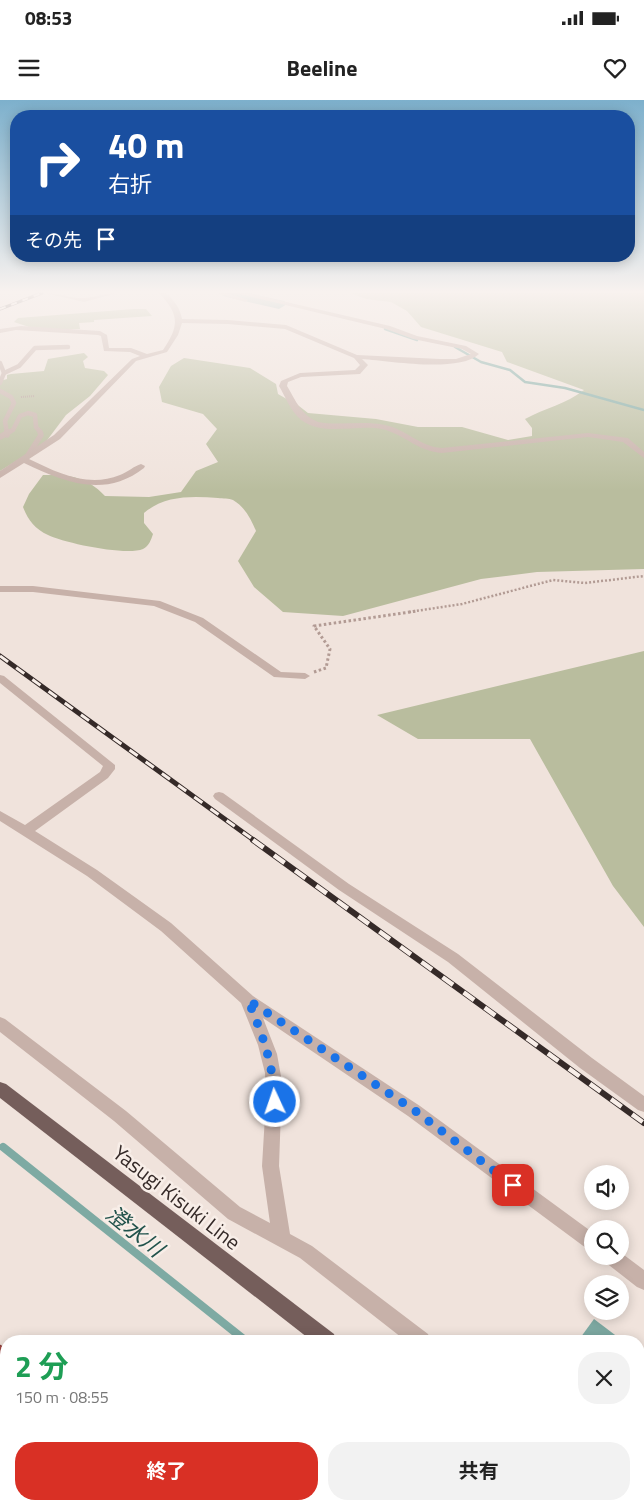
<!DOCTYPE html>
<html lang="ja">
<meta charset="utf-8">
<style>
body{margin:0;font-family:"Titillium Web","Noto Sans JP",sans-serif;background:#f2f2f2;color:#222;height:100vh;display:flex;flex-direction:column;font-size:19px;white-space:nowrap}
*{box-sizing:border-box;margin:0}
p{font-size:16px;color:#767676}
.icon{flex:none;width:28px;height:28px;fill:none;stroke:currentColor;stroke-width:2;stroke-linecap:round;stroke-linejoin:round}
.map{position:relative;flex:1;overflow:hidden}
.details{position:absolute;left:0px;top:1235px;width:645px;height:175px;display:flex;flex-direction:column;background:#fff;border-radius:20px 20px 0 0;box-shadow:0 2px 12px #0003}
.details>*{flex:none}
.hud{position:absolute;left:10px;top:10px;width:625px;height:152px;border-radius:20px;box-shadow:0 2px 12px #0003;background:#1a4fa0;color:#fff;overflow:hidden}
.buttons{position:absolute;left:584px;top:1065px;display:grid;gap:10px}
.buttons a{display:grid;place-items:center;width:45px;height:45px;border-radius:50%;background:#fff;box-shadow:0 2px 12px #0003;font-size:25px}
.pin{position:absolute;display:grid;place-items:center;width:42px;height:42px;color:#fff;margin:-21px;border-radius:10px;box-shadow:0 2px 8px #0006}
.me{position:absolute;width:55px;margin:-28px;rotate:357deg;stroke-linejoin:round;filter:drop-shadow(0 0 4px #0008)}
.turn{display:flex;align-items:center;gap:18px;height:105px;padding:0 15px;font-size:22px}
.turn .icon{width:65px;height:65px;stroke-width:2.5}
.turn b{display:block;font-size:35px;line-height:42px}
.then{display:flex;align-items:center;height:48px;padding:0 15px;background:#0003;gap:10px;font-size:19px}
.round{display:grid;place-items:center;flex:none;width:52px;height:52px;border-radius:20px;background:#f2f2f2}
.headline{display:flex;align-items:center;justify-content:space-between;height:85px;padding:0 15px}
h1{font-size:30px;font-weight:700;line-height:38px;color:#1e9e55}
.primary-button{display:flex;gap:10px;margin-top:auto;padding:10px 15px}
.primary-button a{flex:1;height:58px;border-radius:20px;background:#d93025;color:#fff;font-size:20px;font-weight:700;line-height:58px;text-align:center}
.primary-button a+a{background:#f2f2f2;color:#222}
.status{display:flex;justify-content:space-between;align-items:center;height:35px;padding:0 25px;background:#fff;direction:ltr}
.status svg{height:14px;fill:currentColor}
header{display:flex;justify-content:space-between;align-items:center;height:65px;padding:0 15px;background:#fff;font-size:22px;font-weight:700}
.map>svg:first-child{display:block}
.green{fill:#b9bd9e}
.water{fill:#7eaaa3}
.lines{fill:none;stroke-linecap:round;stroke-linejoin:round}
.stream-far1{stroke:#7eaaa3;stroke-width:2.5}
.stream{stroke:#7eaaa3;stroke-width:8}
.river{fill:#7eaaa3;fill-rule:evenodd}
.path-far3{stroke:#b29b94;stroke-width:2;stroke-dasharray:1 1;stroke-linecap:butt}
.path-far2{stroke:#b29b94;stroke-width:2.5;stroke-dasharray:2 2;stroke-linecap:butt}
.path-far1{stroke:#b29b94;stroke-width:3;stroke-dasharray:2.5 2.5;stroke-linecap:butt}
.path{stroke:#b29b94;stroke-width:5;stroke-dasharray:4 4;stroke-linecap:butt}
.service-far1{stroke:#c7b1a9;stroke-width:4.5}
.service{stroke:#c7b1a9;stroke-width:5.5}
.minor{fill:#c7b1a9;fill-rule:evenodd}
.primary{fill:#755e5b;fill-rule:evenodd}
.rail-far2-casing{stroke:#352a28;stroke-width:3}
.rail-far1-casing{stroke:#352a28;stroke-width:5}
.rail-casing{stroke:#352a28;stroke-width:6}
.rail-far2{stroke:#f8eee8;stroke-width:2;stroke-dasharray:6;stroke-linecap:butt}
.rail-far1{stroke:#f8eee8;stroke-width:3;stroke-dasharray:10;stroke-linecap:butt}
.rail{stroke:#f8eee8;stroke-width:4.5;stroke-dasharray:13;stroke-linecap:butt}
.wall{fill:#a14744}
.shaded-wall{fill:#833a37}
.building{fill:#bb534f;stroke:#833a37}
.route{stroke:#1a73e8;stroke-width:9;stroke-dasharray:0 16.2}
.labels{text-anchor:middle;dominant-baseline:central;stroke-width:5;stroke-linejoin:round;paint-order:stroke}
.near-street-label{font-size:21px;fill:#352a28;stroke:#f8eee8}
.near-water-label{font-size:22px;font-style:italic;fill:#22534c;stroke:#f8eee8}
</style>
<div class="status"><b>08:53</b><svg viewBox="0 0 49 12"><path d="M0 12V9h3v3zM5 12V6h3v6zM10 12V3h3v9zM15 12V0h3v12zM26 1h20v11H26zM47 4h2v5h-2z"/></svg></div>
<header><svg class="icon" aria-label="menu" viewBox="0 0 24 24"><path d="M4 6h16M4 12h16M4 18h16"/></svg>Beeline<svg class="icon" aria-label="heart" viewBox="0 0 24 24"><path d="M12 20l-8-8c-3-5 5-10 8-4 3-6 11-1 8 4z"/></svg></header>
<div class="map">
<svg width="644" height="1410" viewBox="0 0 644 1410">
<rect width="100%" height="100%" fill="#f0e3dc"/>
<!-- green -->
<g class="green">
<path d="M350,193H644V469L537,472L481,479L343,516L283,512L254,487L238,461L256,431C251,419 245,407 233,400C229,398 223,399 218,398C192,396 165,395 144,413V423L153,434C151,440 149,446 143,449C126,456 64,443 48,435C35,429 28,420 23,407L29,394L43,375C70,375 86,376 105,396L149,397L181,392L196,371L218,362L206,344L217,329L203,314L162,302L159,287L171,266L184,258L250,268L276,284L278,294L299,306L308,313L376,319L418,327H462L508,340L532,336V328L525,319C545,308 566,304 584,290L507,262L502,252L421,227L407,211L391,202L366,199Z"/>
<path d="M134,209H146L152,216L94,220V222L79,223L80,229H35L14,222L18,218Z"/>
<path d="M84,253L88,257L83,261L85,268L104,271L108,275L90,296L66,315L45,343L0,371V281L7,279V275L11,274L44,271L48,259Z"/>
<path d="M644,551V827L613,786L530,639H418L377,615Z"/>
</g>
<!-- water -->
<g class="water">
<path d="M594,1219L623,1241H578Z"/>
<path d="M639,1254L644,1258V1325L639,1320Z"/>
</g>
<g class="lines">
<!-- stream-far1 -->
<g class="stream-far1">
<path d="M385,229L417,240"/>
<path d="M455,247L481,262L510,270L525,282L565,288L644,310"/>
</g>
<!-- stream -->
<g class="stream">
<path d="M3,1047L246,1241"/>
<path d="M475,1404L484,1410"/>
</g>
<!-- river -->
<path class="river" d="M221,193H249L284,201L287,204L279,209L223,196Z"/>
<!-- path-far3 -->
<path class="path-far3" d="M21,297L35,296"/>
<!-- path-far2 -->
<path class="path-far2" d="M409,512L462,504L553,480L585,483L644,476"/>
<!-- path-far1 -->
<path class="path-far1" d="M314,572L326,568L330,549L314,526L417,511"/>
<!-- path -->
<g class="path">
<path d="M0,1349L6,1358"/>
<path d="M49,1404L58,1410"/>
</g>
<!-- service-far1 -->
<g class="service-far1">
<path d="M0,263L4,273L0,283"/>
<path d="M4,273L19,266L35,248L68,247"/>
<path d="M0,291L11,297L14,303L5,321L7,333"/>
<path d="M7,333L13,330L20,316L28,313L35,315L36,327L41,333"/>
</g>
<!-- service -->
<g class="service">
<path d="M7,332V335"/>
<path d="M0,337L9,332"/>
<path d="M25,360L41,335L40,332"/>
</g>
<!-- minor -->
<g class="minor">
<path d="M45,193C58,193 72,199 85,198C96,197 106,193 117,193L84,202Z"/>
<path d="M159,193H166C174,200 180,208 182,219L228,220L286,225L357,255L440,259H456L471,254L462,249L413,239L386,229L235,193H247L390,226L417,236L466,246L479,254C459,273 390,261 362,259L368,265L360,274L301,277L288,282L287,286C296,301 301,315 318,322C340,326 363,320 385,325C406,329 420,347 442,348L588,333L628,338L644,352V358L623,342L588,337L442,353C418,351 407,337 386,330C359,322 319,340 297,316C289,307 285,296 279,286L281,281L300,273L355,270L360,265L354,258L285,229L228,224L182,223L178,235L167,252L136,261L60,339L29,359C58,373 88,388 120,375C128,372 134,366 141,364L145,366L144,368C104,399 64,382 24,363L0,378V371L54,335L132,259L140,256L130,252L104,251L101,236L98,235L16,230L0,233V229L21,226L100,231L107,235L109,248H131L147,254L163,250C180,225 179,214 159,193Z"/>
<path d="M216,193H227L248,200L245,202Z"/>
<path d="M0,486H33L160,501L203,518L281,572L305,573L310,576L305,579L274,577L195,522L154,506L33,492H0Z"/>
<path d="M0,575L4,576L115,665V669L108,678L35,731L97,770L171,823L253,896L420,1006L592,1132V1150L586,1148L408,1016L263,918L277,954L282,982L279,1066L290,1134L312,1146L428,1234L431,1241H406L300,1158L228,1119L114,1021L0,932V917L5,919L126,1011L240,1107L270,1123L262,1066L266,999L265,973L258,945L241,903L161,831L87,776L0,721V711L25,725L100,672L103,666L0,583Z"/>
<path d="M219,692L223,693L349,784L458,854L592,958L644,996V1012L638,1010L580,968L448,862L339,790L215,699L213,696L215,693Z"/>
<path d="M620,1152L644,1170V1190L637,1187L605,1162L602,1156H620Z"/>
<path d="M639,1397L644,1401V1410H623L621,1404H639Z"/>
</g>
<!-- primary -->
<g class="primary">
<path d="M0,982L6,984L334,1234L336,1241H312L0,998Z"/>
<path d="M548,1404H576L579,1410H551Z"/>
</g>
<defs>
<path id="rail-far2" d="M0,209L42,193"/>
<path id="rail-far1" d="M0,556L255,741"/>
<path id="rail" d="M253,740L644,1023"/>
</defs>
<!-- rail-far2 casing -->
<use href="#rail-far2" class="rail-far2-casing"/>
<!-- rail-far1 casing -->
<use href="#rail-far1" class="rail-far1-casing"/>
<!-- rail casing -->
<use href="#rail" class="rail-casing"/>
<!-- rail-far2 -->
<use href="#rail-far2" class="rail-far2"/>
<!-- rail-far1 -->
<use href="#rail-far1" class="rail-far1"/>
<!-- rail -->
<use href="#rail" class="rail"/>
</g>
<!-- wall -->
<g class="wall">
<path d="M0,1245L6,1249V1322L0,1317Z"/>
<path d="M170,1404H318L314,1410H179Z"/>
</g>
<!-- shaded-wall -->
<path class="shaded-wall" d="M309,1404H318L314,1410H306Z"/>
<!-- building -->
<g class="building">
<path d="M0,1245L6,1249V1312L0,1308Z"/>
<path d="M187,1404H309L306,1410H196Z"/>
</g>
<!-- sky -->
<linearGradient id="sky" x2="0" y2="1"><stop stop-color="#7db0cc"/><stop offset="0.49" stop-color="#f8f2ef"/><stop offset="1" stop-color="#f8f2ef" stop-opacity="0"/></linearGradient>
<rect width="644" height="391" fill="url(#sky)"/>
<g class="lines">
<!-- route -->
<path class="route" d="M275,1002C273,963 263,936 248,900L414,1010L513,1085"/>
</g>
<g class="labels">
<!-- near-street labels -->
<g class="near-street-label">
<text transform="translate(177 1097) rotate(38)">Yasugi Kisuki Line</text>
</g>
<!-- near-water labels -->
<g class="near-water-label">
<text transform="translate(135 1131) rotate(39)">澄水川</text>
</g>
</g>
</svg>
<div class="buttons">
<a><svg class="icon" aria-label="sound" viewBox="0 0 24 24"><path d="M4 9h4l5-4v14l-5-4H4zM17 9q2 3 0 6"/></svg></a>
<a><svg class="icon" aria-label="search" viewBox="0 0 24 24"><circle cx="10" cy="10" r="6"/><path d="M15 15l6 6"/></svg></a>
<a><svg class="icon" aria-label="layers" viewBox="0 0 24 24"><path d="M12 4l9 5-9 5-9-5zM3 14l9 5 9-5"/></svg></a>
</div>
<div class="pin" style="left:513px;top:1085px;background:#d93025"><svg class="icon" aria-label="arrive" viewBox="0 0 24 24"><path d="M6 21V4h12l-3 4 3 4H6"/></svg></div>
<svg class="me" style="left:275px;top:1002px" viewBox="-20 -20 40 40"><circle r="17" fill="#1a73e8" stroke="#fff" stroke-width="3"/><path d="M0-11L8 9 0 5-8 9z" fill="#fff"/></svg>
<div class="hud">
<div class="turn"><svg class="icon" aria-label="right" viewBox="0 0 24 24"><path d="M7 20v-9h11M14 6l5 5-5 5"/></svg><div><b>40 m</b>右折</div></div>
<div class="then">その先<svg class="icon" aria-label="arrive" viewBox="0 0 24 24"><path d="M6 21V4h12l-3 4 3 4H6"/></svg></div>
</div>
<section class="details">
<div class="headline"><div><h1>2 分</h1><p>150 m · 08:55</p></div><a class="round"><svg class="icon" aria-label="close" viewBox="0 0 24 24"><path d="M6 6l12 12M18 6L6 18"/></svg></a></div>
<div class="primary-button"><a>終了</a><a>共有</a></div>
</section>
</div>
